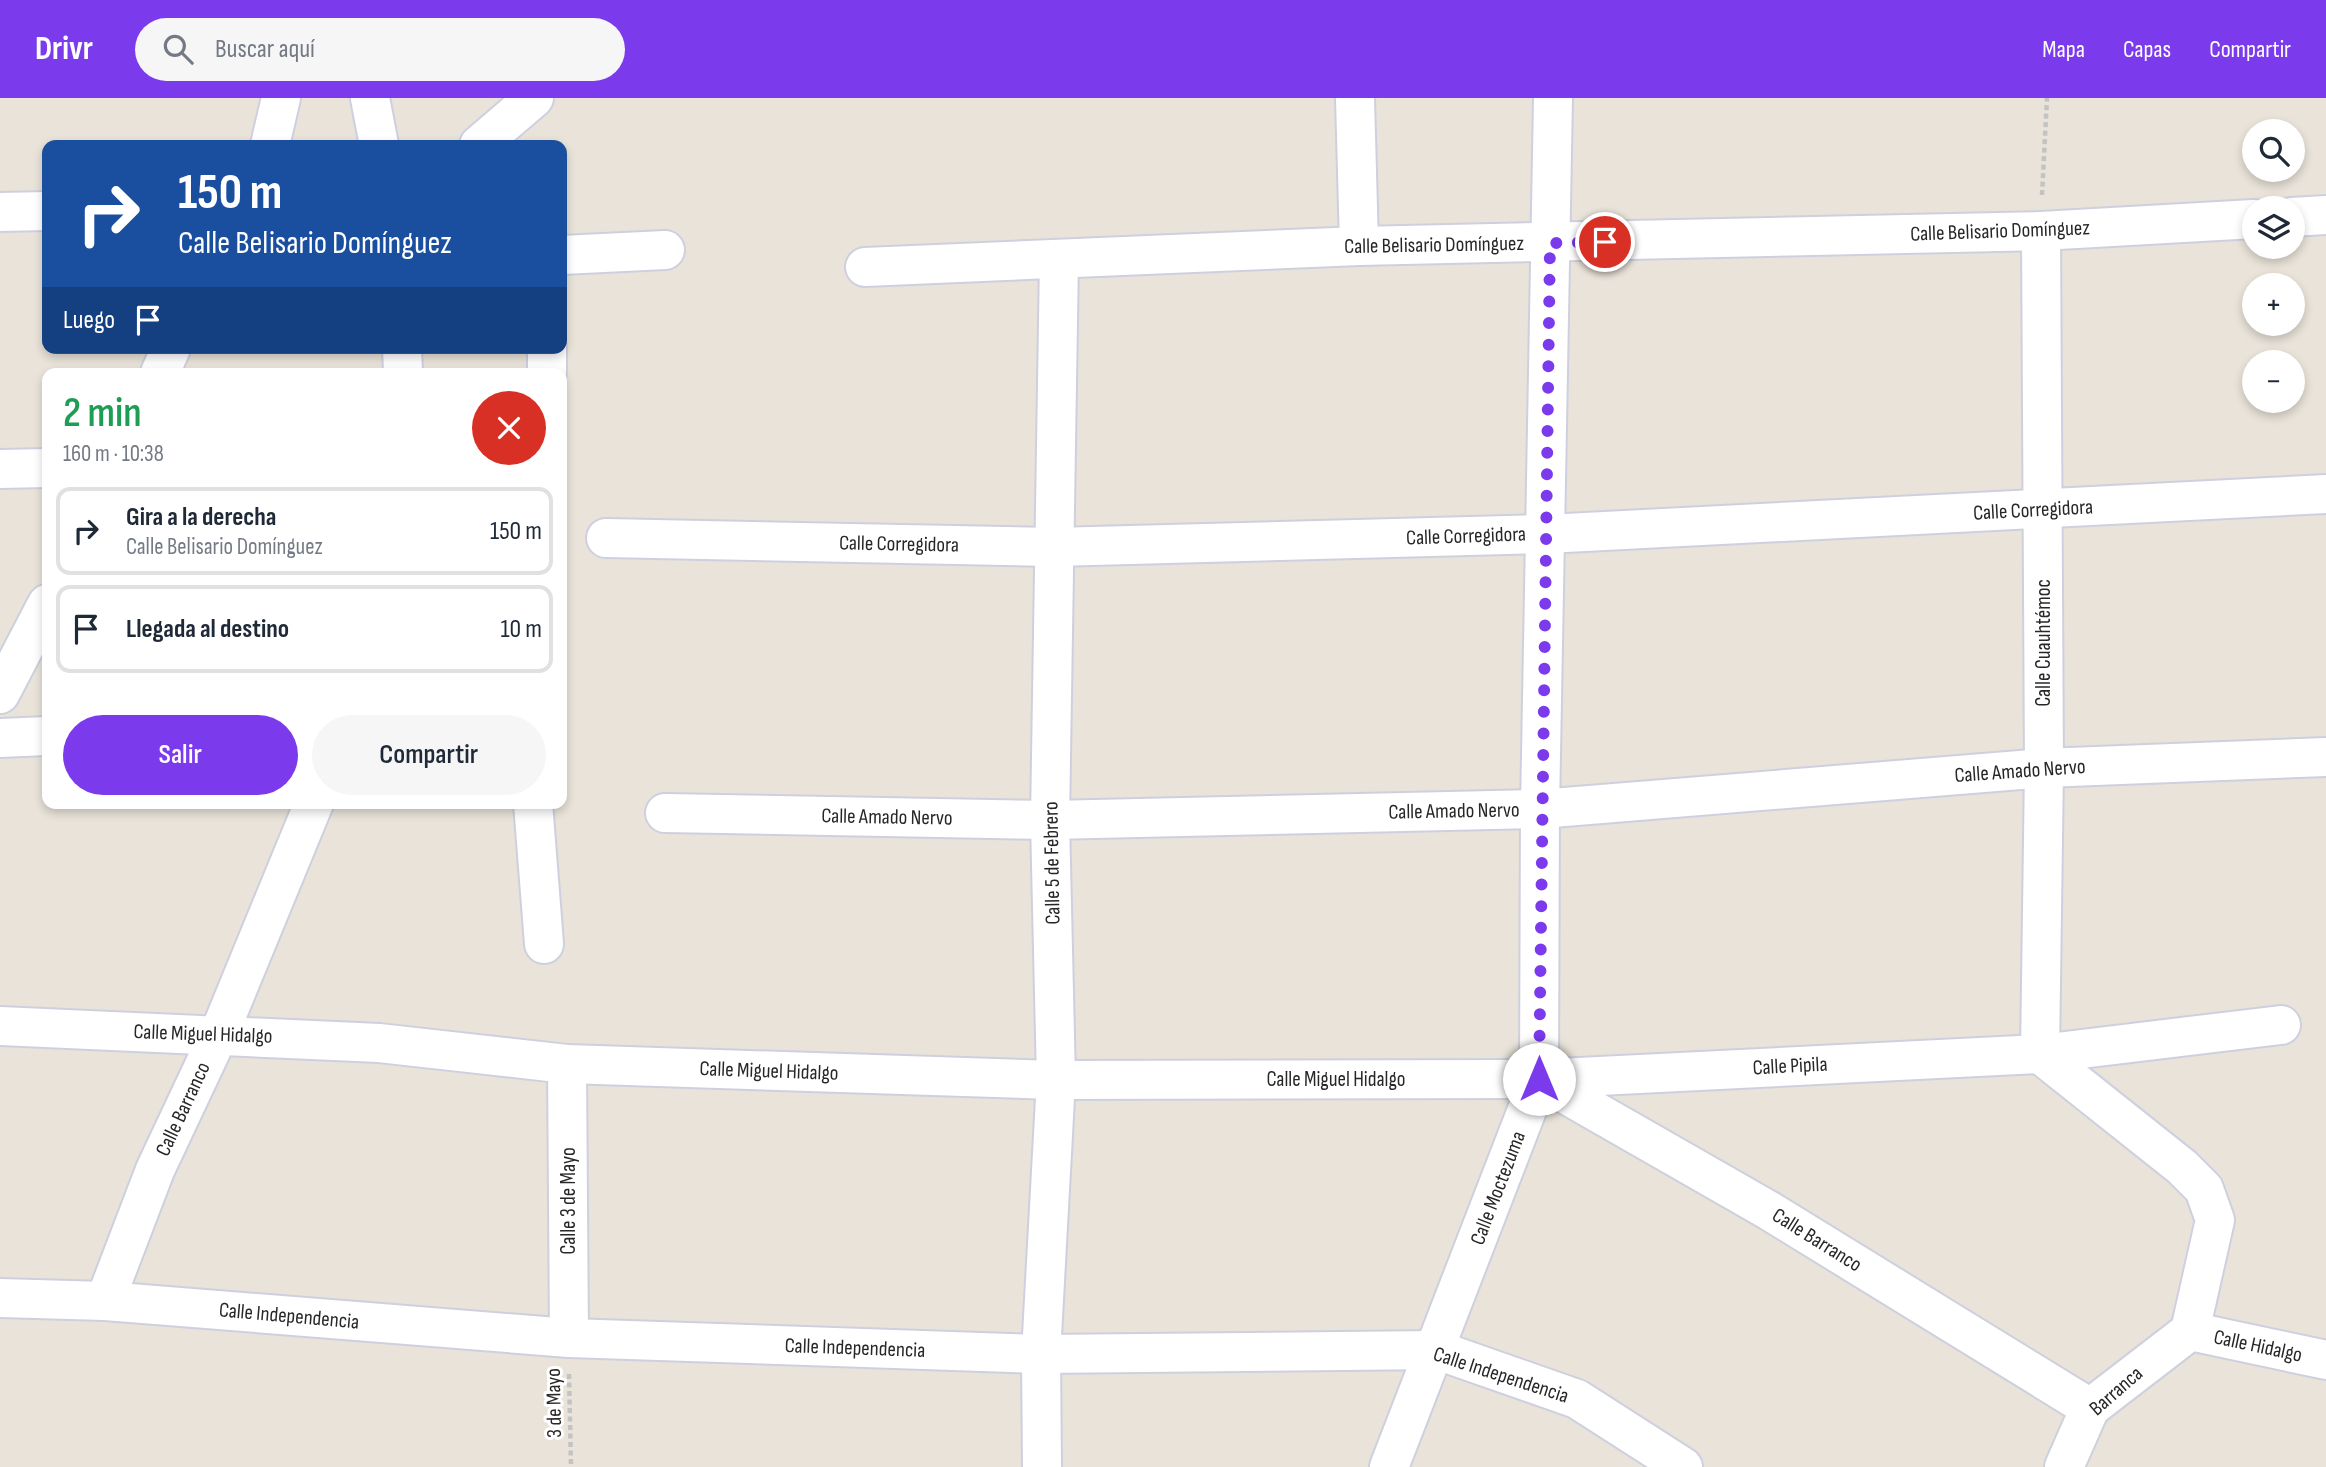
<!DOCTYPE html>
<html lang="es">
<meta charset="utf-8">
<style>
body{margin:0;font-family:"Sofia Sans Condensed",sans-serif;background:#f6f6f7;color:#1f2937;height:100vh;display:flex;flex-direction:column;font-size:26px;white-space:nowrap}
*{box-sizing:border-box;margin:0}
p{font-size:23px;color:#747a83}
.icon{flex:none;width:38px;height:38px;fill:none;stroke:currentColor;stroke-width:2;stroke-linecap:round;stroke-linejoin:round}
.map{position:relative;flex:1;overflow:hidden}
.drawer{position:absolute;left:42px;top:270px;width:525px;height:441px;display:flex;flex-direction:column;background:#fff;border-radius:14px;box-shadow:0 4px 10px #0003}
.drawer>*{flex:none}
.guide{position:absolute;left:42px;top:42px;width:525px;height:214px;border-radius:14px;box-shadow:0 4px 10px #0003;background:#1a4fa0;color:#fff;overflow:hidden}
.controls{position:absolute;left:2242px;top:21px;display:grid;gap:14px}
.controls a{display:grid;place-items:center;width:63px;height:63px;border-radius:50%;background:#fff;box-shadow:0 4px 10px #0003;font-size:35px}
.pin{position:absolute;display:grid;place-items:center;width:60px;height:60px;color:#fff;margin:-30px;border:4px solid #fff;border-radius:50%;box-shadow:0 2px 7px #0007}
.me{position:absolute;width:77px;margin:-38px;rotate:0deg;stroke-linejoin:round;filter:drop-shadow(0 0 5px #0008)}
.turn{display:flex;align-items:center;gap:24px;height:147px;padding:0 21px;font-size:32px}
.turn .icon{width:91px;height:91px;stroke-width:2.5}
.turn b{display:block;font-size:49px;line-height:60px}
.then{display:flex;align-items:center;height:66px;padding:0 21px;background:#0003;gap:14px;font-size:26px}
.round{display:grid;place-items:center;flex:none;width:74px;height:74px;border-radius:37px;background:#f6f6f7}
.head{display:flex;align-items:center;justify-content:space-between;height:119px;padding:0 21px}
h1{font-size:42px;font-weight:600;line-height:52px;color:#1e9e55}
.cta{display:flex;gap:14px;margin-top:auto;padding:14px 21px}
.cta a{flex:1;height:80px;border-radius:42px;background:#7c3aed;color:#fff;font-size:28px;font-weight:600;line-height:80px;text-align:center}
.cta a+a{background:#f6f6f7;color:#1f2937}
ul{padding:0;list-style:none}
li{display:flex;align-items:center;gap:21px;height:88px;margin:0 14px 10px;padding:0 7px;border:4px solid #e0e1e3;border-radius:14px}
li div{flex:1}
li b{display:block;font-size:26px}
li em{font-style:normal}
header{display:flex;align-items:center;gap:42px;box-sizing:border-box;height:98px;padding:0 35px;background:#7c3aed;color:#fff}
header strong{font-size:33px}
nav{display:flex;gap:38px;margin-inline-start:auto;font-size:24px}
.search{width:490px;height:63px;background:#f6f6f7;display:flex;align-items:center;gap:18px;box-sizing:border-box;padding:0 24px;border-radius:38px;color:#747a83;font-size:26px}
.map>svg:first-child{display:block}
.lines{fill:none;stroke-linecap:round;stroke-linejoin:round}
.minor-casing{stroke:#ced0df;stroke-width:42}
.path{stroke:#c3c3c3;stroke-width:4.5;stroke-dasharray:5 3.5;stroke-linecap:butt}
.minor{stroke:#fff;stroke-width:38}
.route{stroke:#7c3aed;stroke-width:12;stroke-dasharray:0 21.6}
.labels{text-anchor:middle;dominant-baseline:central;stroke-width:6;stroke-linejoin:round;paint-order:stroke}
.street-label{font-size:21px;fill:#272727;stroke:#fff}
</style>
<header>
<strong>Drivr</strong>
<div class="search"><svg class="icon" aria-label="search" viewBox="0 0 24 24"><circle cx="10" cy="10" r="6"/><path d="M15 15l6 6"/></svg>Buscar aquí</div>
<nav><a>Mapa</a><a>Capas</a><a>Compartir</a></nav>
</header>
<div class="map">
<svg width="2326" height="1369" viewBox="0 0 2326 1369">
<rect width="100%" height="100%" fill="#e9e3d9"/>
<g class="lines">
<defs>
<g id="minor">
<path d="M370,0L379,47"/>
<path d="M1355,0L1359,148"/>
<path d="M270,47L281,0"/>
<path d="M479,47L534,0"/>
<path d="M0,114L47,113"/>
<path d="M2292,119L2326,117"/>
<path d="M562,157L665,152"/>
<path d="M865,169L1359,148L2041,133L2254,121"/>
<path d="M402,250L403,275"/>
<path d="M547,250V275"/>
<path d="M160,275L171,250"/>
<path d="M0,371L47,370"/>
<path d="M606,440L1054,449L1546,436L2326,396"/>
<path d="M0,596L47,506"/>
<path d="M0,640L47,638"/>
<path d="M533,705L544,846"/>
<path d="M665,715L1050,722L1540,711L2044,670L2326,659"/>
<path d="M0,928L379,945L567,966L1056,982L1539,981L2040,956L2281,927"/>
<path d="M2040,956L2044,670L2041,133"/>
<path d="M2040,956L2182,1069L2204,1091L2215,1122L2190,1233"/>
<path d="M567,966L569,1240"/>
<path d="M1539,981L1768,1112L2090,1310"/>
<path d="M0,1200L105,1203L569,1240L1041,1256L1437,1252L1577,1301L1683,1369"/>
<path d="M105,1203L155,1072L219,936L314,705"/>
<path d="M2190,1233L2326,1262"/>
<path d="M1042,1369L1041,1256L1056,982L1050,722L1059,161"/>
<path d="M1389,1369L1539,981L1540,711L1553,0"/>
<path d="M2064,1369L2090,1310L2190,1233"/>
</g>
</defs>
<!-- minor casing -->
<use href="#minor" class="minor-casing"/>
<!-- path -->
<g class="path">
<path d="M2042,97L2047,0"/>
<path d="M569,1276L571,1369"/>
</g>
<!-- minor -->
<use href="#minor" class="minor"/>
</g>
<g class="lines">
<!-- route -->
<path class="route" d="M1539,981L1550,145L1605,144"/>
</g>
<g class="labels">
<!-- street labels -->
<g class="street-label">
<text transform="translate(2000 133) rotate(-2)">Calle Belisario Domínguez</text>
<text transform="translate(1434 147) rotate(-1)">Calle Belisario Domínguez</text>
<text transform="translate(2033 412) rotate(-3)">Calle Corregidora</text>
<text transform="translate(1466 438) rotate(-2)">Calle Corregidora</text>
<text transform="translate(899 446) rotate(1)">Calle Corregidora</text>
<text transform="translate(2043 545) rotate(-90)">Calle Cuauhtémoc</text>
<text transform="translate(2020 673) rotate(-4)">Calle Amado Nervo</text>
<text transform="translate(1454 713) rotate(-1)">Calle Amado Nervo</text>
<text transform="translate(887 719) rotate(1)">Calle Amado Nervo</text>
<text transform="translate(1052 765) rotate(-91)">Calle 5 de Febrero</text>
<text transform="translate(203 936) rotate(2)">Calle Miguel Hidalgo</text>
<text transform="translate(1790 968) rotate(-3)">Calle Pipila</text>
<text transform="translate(769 973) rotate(2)">Calle Miguel Hidalgo</text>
<text x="1336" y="981">Calle Miguel Hidalgo</text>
<text transform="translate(183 1011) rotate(-65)">Calle Barranco</text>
<text transform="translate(1498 1090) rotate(-69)">Calle Moctezuma</text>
<text transform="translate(568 1103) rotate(-90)">Calle 3 de Mayo</text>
<text transform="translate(1817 1142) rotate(32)">Calle Barranco</text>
<text transform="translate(289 1218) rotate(5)">Calle Independencia</text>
<text transform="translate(2258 1248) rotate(12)">Calle Hidalgo</text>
<text transform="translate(855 1250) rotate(2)">Calle Independencia</text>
<text transform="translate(1501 1277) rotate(18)">Calle Independencia</text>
<text transform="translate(2116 1293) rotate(-41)">Barranca</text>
<text transform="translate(554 1305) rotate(-91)">3 de Mayo</text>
</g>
</g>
</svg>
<div class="controls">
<a><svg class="icon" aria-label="search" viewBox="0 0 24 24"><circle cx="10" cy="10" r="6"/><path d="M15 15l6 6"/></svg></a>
<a><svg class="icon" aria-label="layers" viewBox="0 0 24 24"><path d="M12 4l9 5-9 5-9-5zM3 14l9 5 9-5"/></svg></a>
<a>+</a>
<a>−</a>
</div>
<div class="pin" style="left:1605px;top:144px;background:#d93025"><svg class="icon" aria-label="arrive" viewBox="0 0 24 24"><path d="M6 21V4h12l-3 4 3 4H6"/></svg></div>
<svg class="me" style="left:1539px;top:981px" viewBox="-20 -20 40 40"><circle r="19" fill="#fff"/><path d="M0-13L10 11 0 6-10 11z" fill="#7c3aed"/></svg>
<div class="guide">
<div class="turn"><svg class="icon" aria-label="right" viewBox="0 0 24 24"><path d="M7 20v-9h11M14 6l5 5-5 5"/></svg><div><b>150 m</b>Calle Belisario Domínguez</div></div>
<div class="then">Luego<svg class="icon" aria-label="arrive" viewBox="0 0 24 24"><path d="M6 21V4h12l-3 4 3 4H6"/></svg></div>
</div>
<section class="drawer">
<div class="head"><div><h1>2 min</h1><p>160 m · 10:38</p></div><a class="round" style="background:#d93025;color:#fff"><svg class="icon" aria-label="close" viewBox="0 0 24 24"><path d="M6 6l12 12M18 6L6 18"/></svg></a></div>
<ul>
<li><svg class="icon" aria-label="right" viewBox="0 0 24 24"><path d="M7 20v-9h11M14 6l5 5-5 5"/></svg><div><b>Gira a la derecha</b><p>Calle Belisario Domínguez</p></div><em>150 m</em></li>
<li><svg class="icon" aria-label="arrive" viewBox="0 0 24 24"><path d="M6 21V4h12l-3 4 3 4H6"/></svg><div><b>Llegada al destino</b></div><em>10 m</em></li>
</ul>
<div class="cta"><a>Salir</a><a>Compartir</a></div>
</section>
</div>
